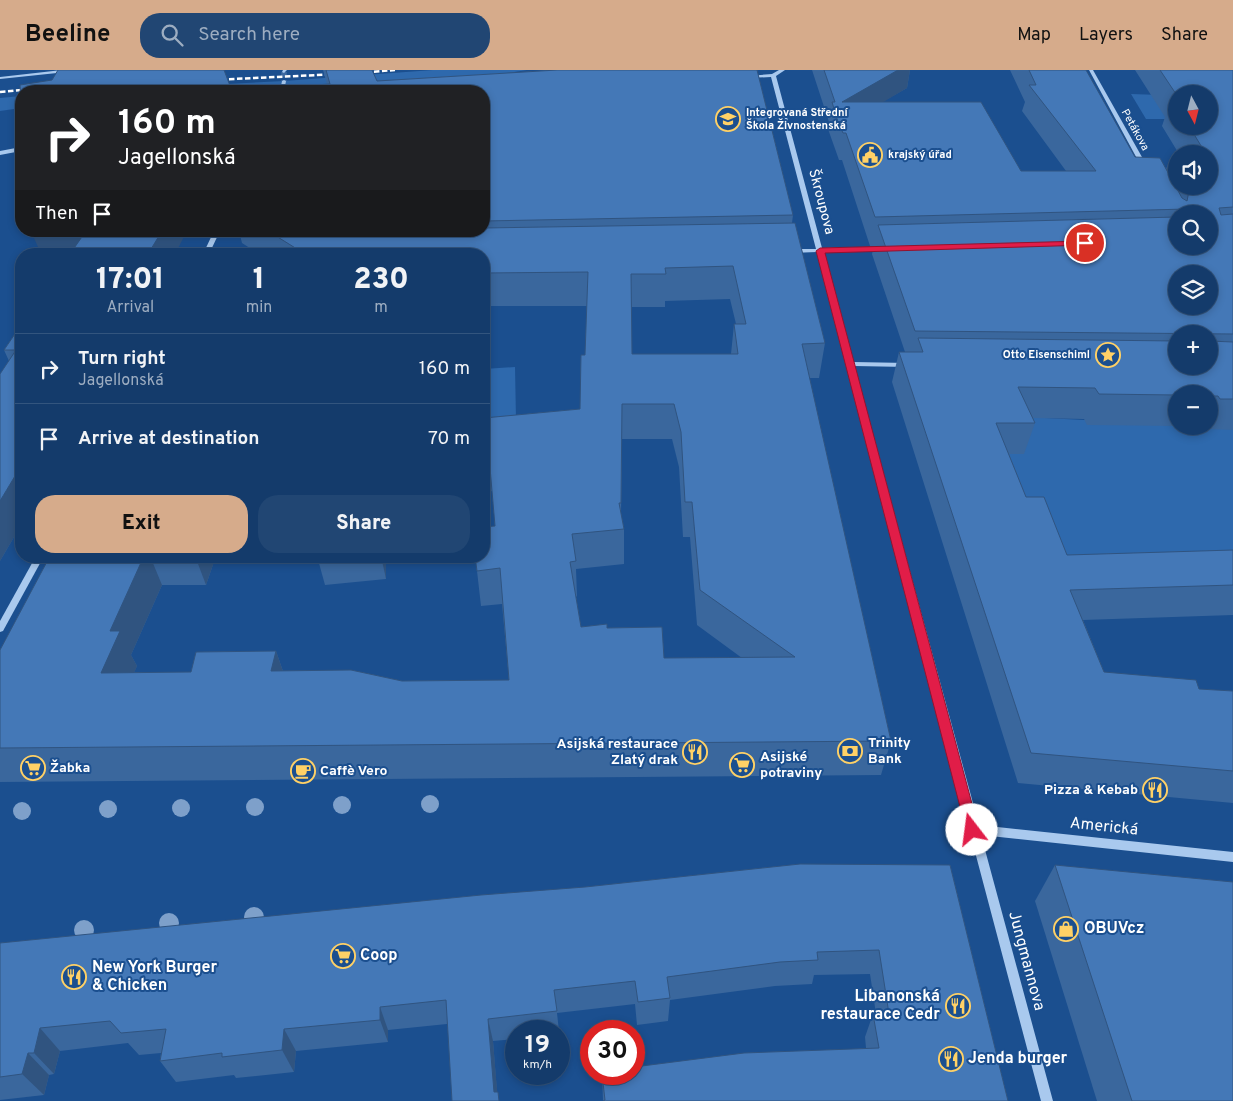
<!DOCTYPE html>
<meta charset="utf-8">
<style>
body{margin:0;font-family:Overpass,sans-serif;background:#214673;color:#f1f3f6;height:100vh;display:flex;flex-direction:column;font-size:19px;white-space:nowrap}
*{box-sizing:border-box;margin:0}
p{font-size:16px;color:#9dadc1}
.icon{flex:none;width:28px;height:28px;fill:none;stroke:currentColor;stroke-width:2;stroke-linecap:round;stroke-linejoin:round}
.map{position:relative;flex:1;overflow:hidden}
.sheet{position:absolute;left:15px;top:178px;width:475px;height:315px;display:flex;flex-direction:column;background:#143b6b;border-radius:20px;box-shadow:0 2px 8px #0003,0 0 0 1px #33557e}
.sheet>*{flex:none}
.hud{position:absolute;left:15px;top:15px;width:475px;height:152px;border-radius:20px;box-shadow:0 2px 8px #0003,0 0 0 1px #33557e;background:#202124;color:#fff;overflow:hidden}
.needle{width:32px;rotate:173deg}
.tools{position:absolute;left:1168px;top:15px;display:grid;gap:10px}
.tools a{display:grid;place-items:center;width:50px;height:50px;border-radius:50%;background:#143b6b;box-shadow:0 2px 8px #0003,0 0 0 1px #33557e;font-size:25px}
.speed{position:absolute;left:505px;top:950px;display:flex;gap:10px;font-size:25px;font-weight:700;text-align:center}
.speed>*{display:grid;place-content:center;width:65px;height:65px;border-radius:50%;background:#143b6b;box-shadow:0 2px 8px #0003,0 0 0 1px #33557e;line-height:1}
.speed small{font-size:12px;font-weight:400}
.speed .limit{border:8px solid #d22;background:#fff;color:#111}
.pin{position:absolute;display:grid;place-items:center;width:42px;height:42px;color:#fff;margin:-21px;border:2px solid #fff;border-radius:50%;box-shadow:0 1px 5px #0007}
.me{position:absolute;width:55px;margin:-28px;rotate:345deg;stroke-linejoin:round;filter:drop-shadow(0 0 4px #0008)}
.turn{display:flex;align-items:center;gap:18px;height:105px;padding:0 20px;font-size:22px}
.turn .icon{width:65px;height:65px;stroke-width:2.5}
.turn b{display:block;font-size:35px;line-height:42px}
.then{display:flex;align-items:center;height:48px;padding:0 20px;background:#0003;gap:10px;font-size:19px}
.eta{display:flex;justify-content:space-evenly;align-items:center;height:85px;text-align:center}
.eta b{font-size:30px;font-weight:800;line-height:35px}
.primary-button{display:flex;gap:10px;margin-top:auto;padding:10px 20px}
.primary-button a{flex:1;height:58px;border-radius:20px;background:#d6ab8b;color:#111;font-size:20px;font-weight:800;line-height:58px;text-align:center}
.primary-button a+a{background:#214673;color:#f1f3f6}
ul{padding:0;list-style:none}
li{display:flex;align-items:center;gap:15px;height:70px;padding:0 20px;border-top:1px solid #33557e}
li div{flex:1}
li b{display:block;font-size:19px}
li em{font-style:normal}
header{display:flex;align-items:center;gap:30px;box-sizing:border-box;height:70px;padding:0 25px;background:#d6ab8b;color:#111}
header strong{font-size:24px}
nav{display:flex;gap:28px;margin-inline-start:auto;font-size:18px}
.search{width:350px;height:45px;background:#214673;display:flex;align-items:center;gap:12px;box-sizing:border-box;padding:0 18px;border-radius:20px;color:#9dadc1;font-size:19px}
.map>svg:first-child{display:block}
.green{fill:#2e69ad}
.lines{fill:none;stroke-linecap:round;stroke-linejoin:round}
.minor-tunnel{stroke:#3d69a0;stroke-width:5.5;stroke-dasharray:5.5 2.5;stroke-linecap:butt}
.minor{fill:#a9c9ee;fill-rule:evenodd}
.rail{stroke:#fff;stroke-width:2.5;stroke-dasharray:5.5 2.5;stroke-linecap:butt}
.tree{fill:#7ea0ca}
.wall{fill:#3a679d;fill-rule:evenodd}
.shaded-wall{fill:#305480}
.building{fill:#4478b7;stroke:#305480;fill-rule:evenodd}
.route{fill:#e11d48;stroke:#92132f}
.labels{text-anchor:middle;dominant-baseline:central;stroke-width:4;stroke-linejoin:round;paint-order:stroke}
.far-poi-label{font-size:11px;font-weight:bold;fill:#fff;stroke:#1b4f8f;text-anchor:start}
.far-street-label{font-size:11px;fill:#fff;stroke:#1b4f8f}
.street-label{font-size:14px;fill:#fff;stroke:#1b4f8f}
.poi-label{font-size:14px;font-weight:bold;fill:#fff;stroke:#1b4f8f;text-anchor:start}
.near-street-label{font-size:16px;fill:#fff;stroke:#1b4f8f}
.near-poi-label{font-size:16px;font-weight:bold;fill:#fff;stroke:#1b4f8f;text-anchor:start}
</style>
<header>
<strong>Beeline</strong>
<div class="search"><svg class="icon" aria-label="search" viewBox="0 0 24 24"><circle cx="10" cy="10" r="6"/><path d="M15 15l6 6"/></svg>Search here</div>
<nav><a>Map</a><a>Layers</a><a>Share</a></nav>
</header>
<div class="map">
<svg width="1233" height="1031" viewBox="0 0 1233 1031">
<rect width="100%" height="100%" fill="#1b4f8f"/>
<!-- green -->
<g class="green">
<path d="M433,0H527L468,9L302,17L298,14L273,15L268,21H87L284,11Z"/>
<path d="M1131,24L1160,25L1175,49H1146Z"/>
<path d="M21,26V38L0,41V28Z"/>
<path d="M515,297L516,350L484,352V299Z"/>
<path d="M1043,344L1045,348L1204,356L1205,359L1233,353V529L1054,516L987,384H1024L1009,356Z"/>
</g>
<g class="lines">
<!-- minor-tunnel -->
<path class="minor-tunnel" d="M284,2V11"/>
<!-- minor -->
<g class="minor">
<path d="M62,0H78L76,1L0,9V7Z"/>
<path d="M283,0H287L284,3L282,2Z"/>
<path d="M779,0H785L776,6L822,178L883,177L886,179L883,181L823,182L853,292L908,293L912,295L908,297L854,296L979,755L1233,782V792L981,765L1053,1031H1041L970,763L967,759L968,756L817,182L791,183L788,181L791,179H816L771,7L747,8L745,7L747,6L772,4Z"/>
<path d="M1089,0H1093L1147,96L1146,97L1141,96Z"/>
<path d="M284,10L286,11L284,21H280L282,11Z"/>
<path d="M21,77V81L0,85V81Z"/>
<path d="M214,161H220L209,184H203Z"/>
<path d="M36,486H44L3,561L0,562V551Z"/>
</g>
<!-- rail -->
<g class="rail">
<path d="M358,3L395,0"/>
<path d="M213,10L338,4"/>
<path d="M0,22L33,19"/>
</g>
</g>
<!-- trees -->
<g class="tree">
<circle cx="430" cy="734" r="9"/>
<circle cx="342" cy="735" r="9"/>
<circle cx="255" cy="737" r="9"/>
<circle cx="181" cy="738" r="9"/>
<circle cx="108" cy="739" r="9"/>
<circle cx="22" cy="741" r="9"/>
<circle cx="254" cy="847" r="10"/>
<circle cx="169" cy="853" r="10"/>
<circle cx="84" cy="860" r="10"/>
</g>
<!-- wall -->
<g class="wall">
<path d="M323,0H372L377,11L553,0H757L793,145L792,153H795L825,273L819,308H809L891,671L881,705L0,712V580L50,486H216L206,515H162L131,585L137,596L134,602H191L196,582L276,581L283,601L351,600L402,611L509,610L502,534L481,536L477,501L475,486H484V457L495,456L492,421L484,422V348L580,339L581,285H585L587,236H488L489,294L484,295V184H259L242,173L239,161H484V21H297L299,16L327,14ZM730,229L736,254H734L731,284H632V237H665V231ZM622,369H672L679,397L683,467H690L697,555L742,588H664L662,557L607,558V554L581,557L576,527L577,526L576,499L624,494V459L621,445Z"/>
<path d="M812,0H910L907,18L882,32L1021,101H1066L1022,41L1025,32L1010,0H1086L1135,87L1166,99L1170,89H1176V116H1209V84H1179L1162,56L1165,47L1135,0H1233V360L1205,359L1204,356H1190H1209V324H1176V356L1087,355L1084,349L1032,348L1035,353L1024,384H1009L1026,427L1067,485L1233,480V545L1083,550L1104,602L1199,619L1233,621V733L1018,713L892,312L899,282H905L872,184L874,176H870L842,90H839L828,59L829,52ZM1176,24L1209,56H1176ZM1176,144H1209L1176,176ZM1176,264H1209V296H1176Z"/>
<path d="M21,255V455L0,491L9,291L4,280Z"/>
<path d="M317,486H386V509L325,515Z"/>
<path d="M950,795L1008,1031H603L602,1004L866,978L865,967L873,944H876L870,904L814,905L812,914L775,916L670,930L668,951L637,955L635,934L557,943L559,961H516V969L493,971L497,1022L447,954L388,960V972L296,981L294,1002L236,1008L234,1005L176,1012L160,991L161,983L139,985L128,973L60,981L54,1004L49,1005L44,1025L0,1030V873Z"/>
<path d="M1055,795L1233,1031H1097L1035,831Z"/>
</g>
<!-- shaded-wall -->
<g class="shaded-wall">
<path d="M890,0H910L907,18L841,57L842,32Z"/>
<path d="M67,161H90L99,184H41L34,168Z"/>
<path d="M162,161H187L175,184H148Z"/>
<path d="M485,203L488,236L489,294L486,260Z"/>
<path d="M21,396V455L0,491V431Z"/>
<path d="M144,486H150L162,515L131,585L137,596L119,637L101,603L110,561Z"/>
<path d="M195,486H216L206,515Z"/>
<path d="M381,486H386V509Z"/>
<path d="M276,581L288,616L271,601Z"/>
<path d="M380,937L388,960V972L380,950Z"/>
<path d="M488,949L493,971L498,1031L494,1022Z"/>
<path d="M40,958L60,981L54,1004L34,983Z"/>
<path d="M284,959L296,981L294,1002L282,980Z"/>
<path d="M28,983L49,1005L44,1025L22,1004Z"/>
</g>
<!-- building -->
<g class="building">
<path d="M58,0H224L232,21H21V33L20,15L52,10Z"/>
<path d="M326,0H372L377,11L557,0H757L793,145L484,151V21H297L299,16L330,14Z"/>
<path d="M824,0H898L842,32H981L1021,101H1096L1029,15H1036L1029,0H1086L1135,87L1160,88L1182,128L1187,131L1189,121L1186,116H1209V90H1211L1209,87V84H1206L1189,56H1209V24H1176L1160,0H1233V137L1219,138L1221,145L1233,144V264L915,261L878,155L1176,147V176H1209V144H1188L1189,141L1187,139L875,147L846,63H843L838,52L832,32H835ZM1176,204H1209V236H1176Z"/>
<path d="M1172,30H1176V37Z"/>
<path d="M1170,89H1176V100Z"/>
<path d="M21,104V112L19,113Z"/>
<path d="M795,153L825,273L802,274L891,671L0,678V580L50,486H144L110,561H120L101,603L191,602L196,582L276,581L271,601L351,600L402,611L509,610L500,498L477,501L475,486H484V457L495,456L489,386H484V348L580,339L581,285H585L588,202L485,203L486,260H484V184H305L268,161H484V158ZM733,196L746,254H734L738,284H632L631,204H666L665,198ZM622,334H674L681,362L685,432H692L700,520L795,587L664,588L662,557L607,558V554L581,557L570,492L576,491L572,464L624,459L619,433H621Z"/>
<path d="M33,161H67L34,168Z"/>
<path d="M86,161H162L148,184H70Z"/>
<path d="M21,255V396L0,431V304L16,280H4Z"/>
<path d="M918,268L1176,271V296H1209V271L1233,272V329H1220L1218,326H1209V324H1176V325L1099,324L1095,318L1018,317L1035,353H996L1026,427H1044L1067,485L1233,480V515L1070,520L1104,602L1196,610L1199,619L1233,621V701L1031,683L899,282H923Z"/>
<path d="M800,794L950,795L1008,1031H603L605,1030L602,1004H634V997L744,983L879,978L873,944H889L879,880L817,882L818,890L780,892L667,907L670,928L638,932L635,911L554,920L557,941L488,949L494,1022H498L499,1031H452L446,930L380,937V950L284,959L282,980L222,987V983L160,991L166,959L121,963L110,951L40,958L34,983H28L22,1004L0,1007V873L481,825L585,817Z"/>
<path d="M1055,795L1233,812V1031H1132Z"/>
</g>
<!-- route -->
<path class="route" d="M1085,171L1089,173L1088,175L825,183L979,760L977,764L972,766L968,764L966,760L816,181L820,178Z"/>
<!-- icons -->
<defs>
<symbol id="school-ring" viewBox="-11 -11 22 22"><circle r="9.5" fill="#1b4f8f" stroke="#ffd166" stroke-width="1.5"/><path d="M0-5L7-2L0 1L-7-2ZM-4 1L0 2.5L4 1V4Q0 6-4 4Z" fill="#ffd166"/></symbol>
<symbol id="civic-ring" viewBox="-11 -11 22 22"><circle r="9.5" fill="#1b4f8f" stroke="#ffd166" stroke-width="1.5"/><path d="M-.6-6.5H3V-4.5H.6V-3L4-1V1h2V6H-6V1h2V-1L-.6-3ZM-1.2 2.5V6h2.4V2.5Z" fill="#ffd166"/></symbol>
<symbol id="sight-ring" viewBox="-11 -11 22 22"><circle r="9.5" fill="#1b4f8f" stroke="#ffd166" stroke-width="1.5"/><path d="M0-6L1.8-2.2L6-1.7L2.9 1.2L3.7 5.4L0 3.3L-3.7 5.4L-2.9 1.2L-6-1.7L-1.8-2.2Z" fill="#ffd166"/></symbol>
<symbol id="bank-ring" viewBox="-11 -11 22 22"><circle r="9.5" fill="#1b4f8f" stroke="#ffd166" stroke-width="1.5"/><path d="M-6-4H6V4H-6ZM0-2.3a2.3 2.3 0 1 0 0 4.6a2.3 2.3 0 1 0 0-4.6Z" fill="#ffd166"/></symbol>
<symbol id="restaurant-ring" viewBox="-11 -11 22 22"><circle r="9.5" fill="#1b4f8f" stroke="#ffd166" stroke-width="1.5"/><path d="M-5-6h1v4h1v-4h1v4h1v-4h1v5L-1.5 .5V6h-2V.5L-5-1ZM5-6V6H3V1.5H1.5Q1.5-4 5-6Z" fill="#ffd166"/></symbol>
<symbol id="supermarket-ring" viewBox="-11 -11 22 22"><circle r="9.5" fill="#1b4f8f" stroke="#ffd166" stroke-width="1.5"/><path d="M-6-5.5h2.5l.6 2H6L4.5 2H-2.5L-4.4-4H-6ZM-1.5 3.2a1.3 1.3 0 1 0 .1 0ZM3 3.2a1.3 1.3 0 1 0 .1 0Z" fill="#ffd166"/></symbol>
<symbol id="cafe-ring" viewBox="-11 -11 22 22"><circle r="9.5" fill="#1b4f8f" stroke="#ffd166" stroke-width="1.5"/><path d="M-5.5-4.5H6V0H3Q3 3.5 0 3.5H-2.5Q-5.5 3.5-5.5 0ZM3-3.2v2h1.7v-2ZM-6 4.5H4V6H-6Z" fill="#ffd166"/></symbol>
<symbol id="shop-ring" viewBox="-11 -11 22 22"><circle r="9.5" fill="#1b4f8f" stroke="#ffd166" stroke-width="1.5"/><path d="M-5-2.5h2.3a2.7 3.5 0 0 1 5.4 0H5L5.5 6h-11ZM-1.5-2.5h3a1.5 2.3 0 0 0-3 0Z" fill="#ffd166"/></symbol>
</defs>
<g fill-rule="evenodd">
<use href="#school-ring" x="714" y="35" width="28" height="28"/>
<use href="#civic-ring" x="856" y="71" width="28" height="28"/>
<use href="#sight-ring" x="1094" y="271" width="28" height="28"/>
<use href="#bank-ring" x="836" y="667" width="28" height="28"/>
<use href="#restaurant-ring" x="681" y="668" width="28" height="28"/>
<use href="#supermarket-ring" x="728" y="681" width="28" height="28"/>
<use href="#supermarket-ring" x="19" y="684" width="28" height="28"/>
<use href="#cafe-ring" x="289" y="687" width="28" height="28"/>
<use href="#restaurant-ring" x="1141" y="706" width="28" height="28"/>
<use href="#shop-ring" x="1052" y="845" width="28" height="28"/>
<use href="#supermarket-ring" x="329" y="872" width="28" height="28"/>
<use href="#restaurant-ring" x="60" y="893" width="28" height="28"/>
<use href="#restaurant-ring" x="944" y="922" width="28" height="28"/>
<use href="#restaurant-ring" x="937" y="975" width="28" height="28"/>
</g>
<g class="labels">
<!-- far-poi labels -->
<g class="far-poi-label">
<text x="746" y="43">Integrovaná Střední<tspan x="746" dy="13">Škola Živnostenská</tspan></text>
<text x="888" y="85">krajský úřad</text>
<text x="1090" y="285" text-anchor="end">Otto Eisenschiml</text>
</g>
<!-- far-street labels -->
<g class="far-street-label">
<text transform="translate(1135 60) rotate(61)">Petákova</text>
</g>
<!-- street labels -->
<g class="street-label">
<text transform="translate(821 132) rotate(75)">Škroupova</text>
</g>
<!-- poi labels -->
<g class="poi-label">
<text x="868" y="673">Trinity<tspan x="868" dy="16">Bank</tspan></text>
<text x="678" y="674" text-anchor="end">Asijská restaurace<tspan x="678" dy="16">Zlatý drak</tspan></text>
<text x="760" y="687">Asijské<tspan x="760" dy="16">potraviny</tspan></text>
<text x="50" y="698">Žabka</text>
<text x="320" y="701">Caffè Vero</text>
<text x="1138" y="720" text-anchor="end">Pizza &amp; Kebab</text>
</g>
<!-- near-street labels -->
<g class="near-street-label">
<text transform="translate(1104 757) rotate(6)">Americká</text>
<text transform="translate(1026 891) rotate(75)">Jungmannova</text>
</g>
<!-- near-poi labels -->
<g class="near-poi-label">
<text x="1084" y="859">OBUVcz</text>
<text x="360" y="886">Coop</text>
<text x="92" y="898">New York Burger<tspan x="92" dy="18">&amp; Chicken</tspan></text>
<text x="940" y="927" text-anchor="end">Libanonská<tspan x="940" dy="18">restaurace Cedr</tspan></text>
<text x="968" y="989">Jenda burger</text>
</g>
</g>
</svg>
<div class="tools">
<a><svg class="needle" viewBox="-14 -14 28 28"><path d="M0-13l5 13h-10z" fill="#e53935"/><path d="M0 13l5-13h-10z" fill="#9dadc1"/></svg></a>
<a><svg class="icon" aria-label="sound" viewBox="0 0 24 24"><path d="M4 9h4l5-4v14l-5-4H4zM17 9q2 3 0 6"/></svg></a>
<a><svg class="icon" aria-label="search" viewBox="0 0 24 24"><circle cx="10" cy="10" r="6"/><path d="M15 15l6 6"/></svg></a>
<a><svg class="icon" aria-label="layers" viewBox="0 0 24 24"><path d="M12 4l9 5-9 5-9-5zM3 14l9 5 9-5"/></svg></a>
<a>+</a>
<a>−</a>
</div>
<div class="speed"><div>19<small>km/h</small></div><div class="limit">30</div></div>
<div class="pin" style="left:1085px;top:173px;background:#d93025"><svg class="icon" aria-label="arrive" viewBox="0 0 24 24"><path d="M6 21V4h12l-3 4 3 4H6"/></svg></div>
<svg class="me" style="left:972px;top:760px" viewBox="-20 -20 40 40"><circle r="19" fill="#fff"/><path d="M0-13L10 11 0 6-10 11z" fill="#e11d48"/></svg>
<div class="hud">
<div class="turn"><svg class="icon" aria-label="right" viewBox="0 0 24 24"><path d="M7 20v-9h11M14 6l5 5-5 5"/></svg><div><b>160 m</b>Jagellonská</div></div>
<div class="then">Then<svg class="icon" aria-label="arrive" viewBox="0 0 24 24"><path d="M6 21V4h12l-3 4 3 4H6"/></svg></div>
</div>
<section class="sheet">
<div class="eta">
<div><b>17:01</b><p>Arrival</p></div>
<div><b>1</b><p>min</p></div>
<div><b>230</b><p>m</p></div>
</div>
<ul>
<li><svg class="icon" aria-label="right" viewBox="0 0 24 24"><path d="M7 20v-9h11M14 6l5 5-5 5"/></svg><div><b>Turn right</b><p>Jagellonská</p></div><em>160 m</em></li>
<li><svg class="icon" aria-label="arrive" viewBox="0 0 24 24"><path d="M6 21V4h12l-3 4 3 4H6"/></svg><div><b>Arrive at destination</b></div><em>70 m</em></li>
</ul>
<div class="primary-button"><a>Exit</a><a>Share</a></div>
</section>
</div>
